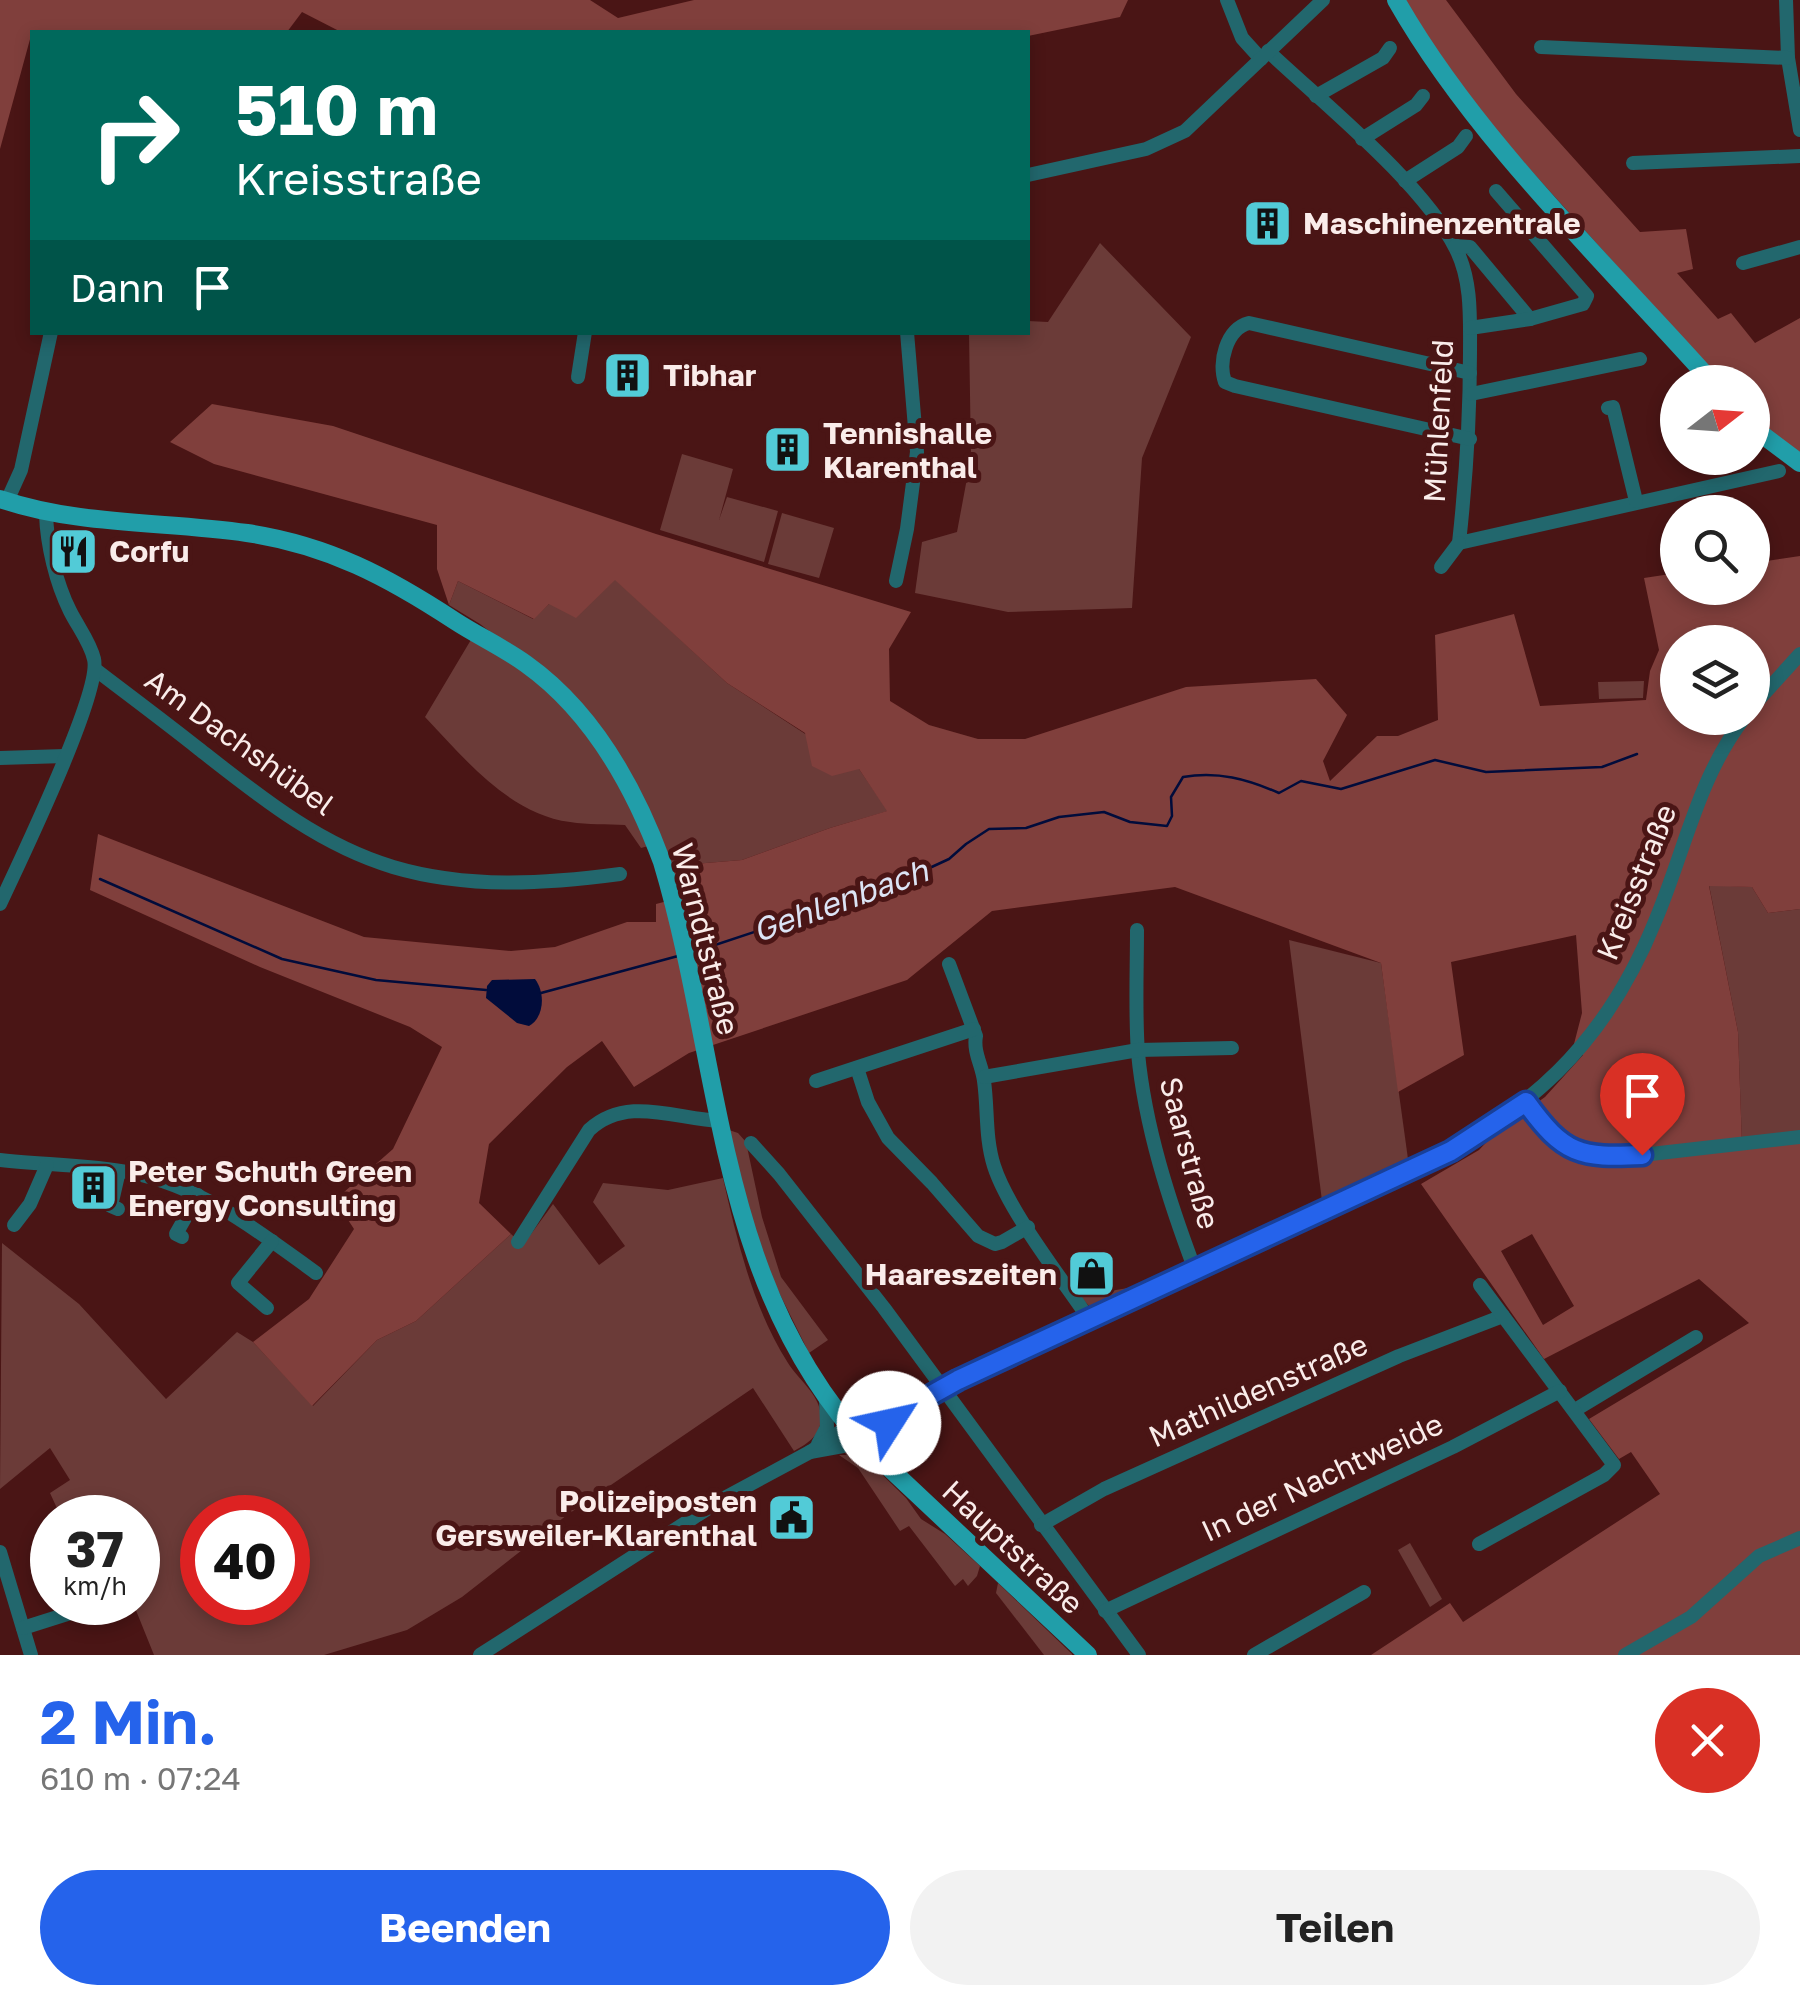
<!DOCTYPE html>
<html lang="de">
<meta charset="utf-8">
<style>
body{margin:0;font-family:"Golos Text",sans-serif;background:#f2f2f2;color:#222;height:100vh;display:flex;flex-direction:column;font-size:38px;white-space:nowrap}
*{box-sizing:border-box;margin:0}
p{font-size:32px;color:#767676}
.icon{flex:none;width:55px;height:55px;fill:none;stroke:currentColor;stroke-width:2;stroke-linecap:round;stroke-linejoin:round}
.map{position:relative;height:1655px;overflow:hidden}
.panel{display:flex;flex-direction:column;background:#fff;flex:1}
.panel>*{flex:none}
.hud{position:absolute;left:30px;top:30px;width:1000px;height:305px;border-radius:0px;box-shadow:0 5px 15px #0003;background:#00695c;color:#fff;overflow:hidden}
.needle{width:65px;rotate:73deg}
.buttons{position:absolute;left:1660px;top:365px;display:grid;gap:20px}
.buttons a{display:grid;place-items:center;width:110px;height:110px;border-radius:50%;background:#fff;box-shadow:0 5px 15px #0003;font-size:50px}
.speed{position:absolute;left:30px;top:1495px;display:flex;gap:20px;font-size:50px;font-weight:700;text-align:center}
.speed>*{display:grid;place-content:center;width:130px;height:130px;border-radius:50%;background:#fff;box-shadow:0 5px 15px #0003;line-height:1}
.speed small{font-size:25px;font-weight:400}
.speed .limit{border:15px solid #d22;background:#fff;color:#111}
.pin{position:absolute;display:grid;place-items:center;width:85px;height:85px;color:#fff;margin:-102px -42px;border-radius:50% 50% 50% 0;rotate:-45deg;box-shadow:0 0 10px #0007}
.pin .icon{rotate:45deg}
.me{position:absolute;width:110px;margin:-55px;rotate:55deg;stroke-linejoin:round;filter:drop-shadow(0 0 8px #0008)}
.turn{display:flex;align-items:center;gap:35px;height:210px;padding:0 40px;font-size:45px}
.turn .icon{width:130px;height:130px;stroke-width:2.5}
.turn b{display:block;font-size:70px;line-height:85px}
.then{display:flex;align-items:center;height:95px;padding:0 40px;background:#0003;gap:20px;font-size:38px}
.round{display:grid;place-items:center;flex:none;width:105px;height:105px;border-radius:52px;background:#f2f2f2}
.headline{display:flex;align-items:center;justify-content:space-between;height:170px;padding:0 40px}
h1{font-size:60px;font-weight:700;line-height:75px;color:#2563eb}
.action{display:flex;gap:20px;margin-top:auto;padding:20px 40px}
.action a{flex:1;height:115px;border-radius:60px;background:#2563eb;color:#fff;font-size:40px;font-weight:700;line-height:115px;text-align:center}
.action a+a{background:#f2f2f2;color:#222}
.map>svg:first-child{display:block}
.green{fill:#6b3b38;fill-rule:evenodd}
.forest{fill:#803f3c;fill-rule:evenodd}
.water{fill:#010c3b}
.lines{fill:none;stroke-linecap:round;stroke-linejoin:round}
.stream{stroke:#010c3b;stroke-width:2.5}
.minor{stroke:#22676d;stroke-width:14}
.major{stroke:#219ea9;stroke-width:18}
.route-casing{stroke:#184099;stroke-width:25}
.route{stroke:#2563eb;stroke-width:18}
.labels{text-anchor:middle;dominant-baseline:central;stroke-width:10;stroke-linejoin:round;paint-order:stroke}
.poi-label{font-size:30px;font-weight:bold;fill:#faecea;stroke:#4a1515;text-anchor:start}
.street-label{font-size:30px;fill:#faecea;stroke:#4a1515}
.water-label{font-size:32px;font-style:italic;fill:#dce4f5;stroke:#4a1515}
</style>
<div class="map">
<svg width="1800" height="1655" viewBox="0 0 1800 1655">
<rect width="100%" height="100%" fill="#4a1515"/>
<!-- green -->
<g class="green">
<path d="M1100,243L1191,337L1142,458L1132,608L1008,612L915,593L922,542L957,532L971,457L969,333L1028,332V321L1048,322Z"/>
<path d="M682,454L733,469L719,520L727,497L778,511L764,562L660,530Z"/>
<path d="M782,513L834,528L819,578L768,564Z"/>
<path d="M615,579L727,683L859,769L888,811L830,828L742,860L670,866L645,808L529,661L480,624L449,605L458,581L533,619L549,604Z"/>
<path d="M475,633L525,668L602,749L652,845L641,848L625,825C607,824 588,825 570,822C509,814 465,759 425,717Z"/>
<path d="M1644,681L1643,698L1599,699L1598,682Z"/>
<path d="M1709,885L1752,887L1768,913L1800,909V1139L1742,1145L1738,1032Z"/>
<path d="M1289,940L1381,963L1408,1159L1402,1166L1322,1201Z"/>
<path d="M729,1130L738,1133L746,1142L762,1217L781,1277L828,1340L809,1353L759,1252Z"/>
<path d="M723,1178C737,1241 753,1308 788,1363C798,1379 819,1394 821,1415C822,1434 809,1443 794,1451L753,1388L567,1515L462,1597L407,1630L324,1655H154L133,1603L138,1602V1518L61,1517L50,1493L70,1480L50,1448L0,1489L2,1243L79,1304L166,1399L237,1332L253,1342L313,1406L377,1340L416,1321L511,1234L523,1245L553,1204L599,1265L625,1246L593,1202L603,1183L668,1190ZM202,1518H288V1602H202Z"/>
<path d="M1140,1286L1097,1308L1090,1307L1080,1296Z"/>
<path d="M839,1455H859L867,1460L906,1498L921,1519L945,1534L980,1566L977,1576L968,1586L963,1579L955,1586L909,1526L900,1531L858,1468Z"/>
<path d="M1410,1543L1442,1599L1430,1607L1398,1550Z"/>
<path d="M998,1583L1072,1654V1655H1044L996,1593Z"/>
</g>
<!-- forest -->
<g class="forest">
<path d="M0,0H590L618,18L694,0H1128L1120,17L1028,36V32H341L302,12L287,32H32L0,149Z"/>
<path d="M1403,0H1446L1516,94L1640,232L1686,229L1693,269L1677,273L1718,319L1731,313L1755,343L1800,318V455L1772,436L1753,416L1752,382H1721L1494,129L1442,62Z"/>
<path d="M212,404L333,426L656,534L911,612L889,649L890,701L929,725L978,739H1025L1186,687L1316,679L1347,715L1323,761L1330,781L1377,736H1398L1438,720L1435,635L1514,614L1540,706L1646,700L1650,671L1659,650L1644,578L1677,573L1678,588H1752L1753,563L1800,556V909L1768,913L1752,887L1709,886L1738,1032L1742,1145L1800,1139V1655H1371L1450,1603L1463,1622L1660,1494L1631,1452L1619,1459L1589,1419L1749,1323L1699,1279L1544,1359L1421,1184L1479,1150L1495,1133L1545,1097L1583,1055L1574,1044L1582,1013L1576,935L1451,962L1464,1055L1398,1092L1381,963L1175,887L992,911L907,980L689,1053L634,1087L602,1041L567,1067L489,1144L479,1203L511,1234L416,1321L377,1340L312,1406L253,1342L309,1299L354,1229L335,1200L393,1149L442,1047L410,1027L260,967L90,890L98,834L364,937L511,951L555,947L627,922H656V904L679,898L670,866L742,860L830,828L887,811L859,769L832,776L812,766L805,733L727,683L615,580L576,618L549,604L534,619L458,581L449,605L437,569V525L214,464L170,442ZM1678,642H1752V718H1678ZM1532,1234L1574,1306L1543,1325L1501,1251Z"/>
</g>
<!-- water -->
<path class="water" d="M535,979C545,992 545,1017 529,1026L517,1023L486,998L487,986L492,980Z"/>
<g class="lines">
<!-- stream -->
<g class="stream">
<path d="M100,879L282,959L376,980L486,990"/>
<path d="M700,950L884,889L949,859L966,844L989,829L1026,828L1059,817L1104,812L1130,822L1167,826L1172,816L1171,797L1183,777C1218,771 1247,779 1279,793L1301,781L1341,789L1435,760L1486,772L1602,767L1637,754"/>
<path d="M541,993L678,956"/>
</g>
<!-- minor -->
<g class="minor">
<path d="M1227,0L1242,38L1261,59"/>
<path d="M1786,0L1788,58L1800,130"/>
<path d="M1541,47L1788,58"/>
<path d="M1268,51C1324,104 1422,182 1456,249C1472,281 1470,318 1470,353C1470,417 1466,479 1459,543L1779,471"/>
<path d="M1316,96L1383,58L1390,48"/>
<path d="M1362,139L1416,105L1423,96"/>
<path d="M1633,163L1800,156"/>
<path d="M1028,175L1146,149L1185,131L1323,0"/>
<path d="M1405,181L1458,147L1466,136"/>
<path d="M1455,246L1470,247L1530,319"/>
<path d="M1743,263L1800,247"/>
<path d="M1470,328L1530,319L1583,304L1587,296L1496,191"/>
<path d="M578,377L585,332"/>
<path d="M1471,394L1640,359"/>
<path d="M1608,408L1613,407L1636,501"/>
<path d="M1470,439L1235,386L1225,382C1218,363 1226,329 1249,323L1470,373"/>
<path d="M7,501L21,470L51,332"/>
<path d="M1441,567L1459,543"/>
<path d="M896,581L907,529L917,452L907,332"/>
<path d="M96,670C130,696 165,722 199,749C259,796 319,845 393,867C467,889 545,884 620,874"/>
<path d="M1752,707L1800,654"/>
<path d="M0,758L65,756"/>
<path d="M0,904C18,865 102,692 94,659C90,642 78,627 70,611C56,583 47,545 46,514"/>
<path d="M1137,930C1137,971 1135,1013 1138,1053C1145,1127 1169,1201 1195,1270"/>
<path d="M949,964L976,1036C973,1052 982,1065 984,1081C988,1109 985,1138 994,1166C1008,1210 1062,1279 1089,1319"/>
<path d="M857,1068L868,1102L888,1138L932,1183L978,1236L995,1244L1002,1242L1028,1227"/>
<path d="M984,1077L1138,1050L1232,1048"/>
<path d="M816,1081L974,1029"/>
<path d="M1526,1102L1558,1140L1582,1155H1642L1800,1137"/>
<path d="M751,1143L779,1174L884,1308L1139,1655"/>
<path d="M0,1160C43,1165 89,1164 132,1173C203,1187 258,1231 316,1273"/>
<path d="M118,1209L111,1206L119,1171"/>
<path d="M14,1225L30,1204L47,1165"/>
<path d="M182,1237L176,1234L198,1195"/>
<path d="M518,1242L589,1130C627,1095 675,1119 721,1121"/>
<path d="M267,1308L238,1283L272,1241"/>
<path d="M1575,1410L1696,1337"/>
<path d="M890,1418L887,1444L894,1472"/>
<path d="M818,1444L827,1427L826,1398"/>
<path d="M810,1452L843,1446L958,1380L1407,1173C1528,1114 1605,1046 1656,919C1685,850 1698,778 1744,718"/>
<path d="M1041,1525L1104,1489L1399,1356L1503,1316"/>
<path d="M1479,1544L1604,1475L1614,1465L1480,1285"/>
<path d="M0,1552L31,1655"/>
<path d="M1105,1611L1453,1447L1560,1391"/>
<path d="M23,1628L105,1602"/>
<path d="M480,1655L721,1500L810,1452L865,1415L899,1406"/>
<path d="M1254,1655L1364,1592"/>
<path d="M1625,1655L1691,1617L1759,1556L1800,1538"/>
</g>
<!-- major -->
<g class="major">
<path d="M1396,0C1475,139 1606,263 1712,382"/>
<path d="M1752,427L1800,463"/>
<path d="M0,499C80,526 164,521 247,533C328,545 388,577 455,621C478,636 504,648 526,664C592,711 635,789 662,862C723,1065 715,1286 869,1449L1088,1655"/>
</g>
</g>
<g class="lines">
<defs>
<path id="route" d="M889,1423L890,1418L958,1380L1451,1151L1526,1102C1564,1155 1580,1158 1642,1155"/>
</defs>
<!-- route casing -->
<use href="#route" class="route-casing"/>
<!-- route -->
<use href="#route" class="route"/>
</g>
<!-- icons -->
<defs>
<symbol id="building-square" viewBox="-11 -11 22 22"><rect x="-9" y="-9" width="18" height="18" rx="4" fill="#52cbd7" stroke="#4a1515"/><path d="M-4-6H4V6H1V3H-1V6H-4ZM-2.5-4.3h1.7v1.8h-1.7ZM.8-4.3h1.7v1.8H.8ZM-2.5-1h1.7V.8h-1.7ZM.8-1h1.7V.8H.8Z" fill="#111"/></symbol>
<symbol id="restaurant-square" viewBox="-11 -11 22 22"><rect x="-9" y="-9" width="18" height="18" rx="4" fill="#52cbd7" stroke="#4a1515"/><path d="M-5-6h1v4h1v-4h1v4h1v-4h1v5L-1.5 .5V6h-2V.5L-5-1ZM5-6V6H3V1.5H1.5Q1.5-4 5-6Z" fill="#111"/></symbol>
<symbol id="shop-square" viewBox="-11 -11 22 22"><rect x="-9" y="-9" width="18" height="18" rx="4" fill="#52cbd7" stroke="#4a1515"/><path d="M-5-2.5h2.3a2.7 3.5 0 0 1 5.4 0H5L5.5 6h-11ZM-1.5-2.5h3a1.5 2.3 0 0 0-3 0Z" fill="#111"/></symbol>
<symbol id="civic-square" viewBox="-11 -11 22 22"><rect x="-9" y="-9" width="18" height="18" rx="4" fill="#52cbd7" stroke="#4a1515"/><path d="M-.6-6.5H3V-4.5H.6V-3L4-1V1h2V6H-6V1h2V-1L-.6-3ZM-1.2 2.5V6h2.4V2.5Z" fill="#111"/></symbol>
</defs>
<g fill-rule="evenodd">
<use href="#building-square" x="1240" y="196" width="55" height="55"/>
<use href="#building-square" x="600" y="348" width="55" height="55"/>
<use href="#building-square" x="760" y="422" width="55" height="55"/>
<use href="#restaurant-square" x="46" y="524" width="55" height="55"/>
<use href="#building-square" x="66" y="1160" width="55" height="55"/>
<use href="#shop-square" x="1064" y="1246" width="55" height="55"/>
<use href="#civic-square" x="764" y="1490" width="55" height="55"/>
</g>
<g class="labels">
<!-- poi labels -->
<g class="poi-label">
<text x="1303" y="223">Maschinenzentrale</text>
<text x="663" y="375">Tibhar</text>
<text x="823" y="433">Tennishalle<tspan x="823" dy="34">Klarenthal</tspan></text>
<text x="109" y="551">Corfu</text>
<text x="128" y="1171">Peter Schuth Green<tspan x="128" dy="34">Energy Consulting</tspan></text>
<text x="1057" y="1274" text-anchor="end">Haareszeiten</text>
<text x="757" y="1501" text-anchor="end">Polizeiposten<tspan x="757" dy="34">Gersweiler-Klarenthal</tspan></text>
</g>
<!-- street labels -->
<g class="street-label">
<text transform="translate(1438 421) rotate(-87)">Mühlenfeld</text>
<text transform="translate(240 742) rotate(36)">Am Dachshübel</text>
<text transform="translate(1636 882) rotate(-68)">Kreisstraße</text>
<text transform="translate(706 939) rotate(76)">Warndtstraße</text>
<text transform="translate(1190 1153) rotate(75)">Saarstraße</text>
<text transform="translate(1258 1390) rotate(-24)">Mathildenstraße</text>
<text transform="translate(1322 1477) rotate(-25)">In der Nachtweide</text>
<text transform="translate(1013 1547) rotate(43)">Hauptstraße</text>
</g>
<!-- water labels -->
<g class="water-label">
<text transform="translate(840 900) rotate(-20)">Gehlenbach</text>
</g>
</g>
</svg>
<div class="buttons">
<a><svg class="needle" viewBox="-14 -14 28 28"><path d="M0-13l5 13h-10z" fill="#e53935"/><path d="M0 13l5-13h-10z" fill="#767676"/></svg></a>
<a><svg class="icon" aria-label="search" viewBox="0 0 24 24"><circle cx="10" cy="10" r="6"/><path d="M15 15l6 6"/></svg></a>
<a><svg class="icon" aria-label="layers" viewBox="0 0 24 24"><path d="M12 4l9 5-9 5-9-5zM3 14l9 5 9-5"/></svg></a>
</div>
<div class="speed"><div>37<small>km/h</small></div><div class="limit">40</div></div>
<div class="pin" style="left:1642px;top:1155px;background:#d93025"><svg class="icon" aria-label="arrive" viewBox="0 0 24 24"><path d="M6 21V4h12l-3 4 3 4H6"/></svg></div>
<svg class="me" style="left:889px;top:1423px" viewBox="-20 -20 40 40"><circle r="19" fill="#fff"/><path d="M0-13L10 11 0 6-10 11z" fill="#2563eb"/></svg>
<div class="hud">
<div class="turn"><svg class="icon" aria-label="right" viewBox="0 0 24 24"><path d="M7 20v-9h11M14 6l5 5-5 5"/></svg><div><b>510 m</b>Kreisstraße</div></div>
<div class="then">Dann<svg class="icon" aria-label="arrive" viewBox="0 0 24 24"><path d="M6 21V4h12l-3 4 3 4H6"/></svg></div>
</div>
</div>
<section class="panel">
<div class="headline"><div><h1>2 Min.</h1><p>610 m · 07:24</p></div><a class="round" style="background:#d93025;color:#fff"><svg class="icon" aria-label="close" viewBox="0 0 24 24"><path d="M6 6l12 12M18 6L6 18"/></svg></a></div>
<div class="action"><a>Beenden</a><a>Teilen</a></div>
</section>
